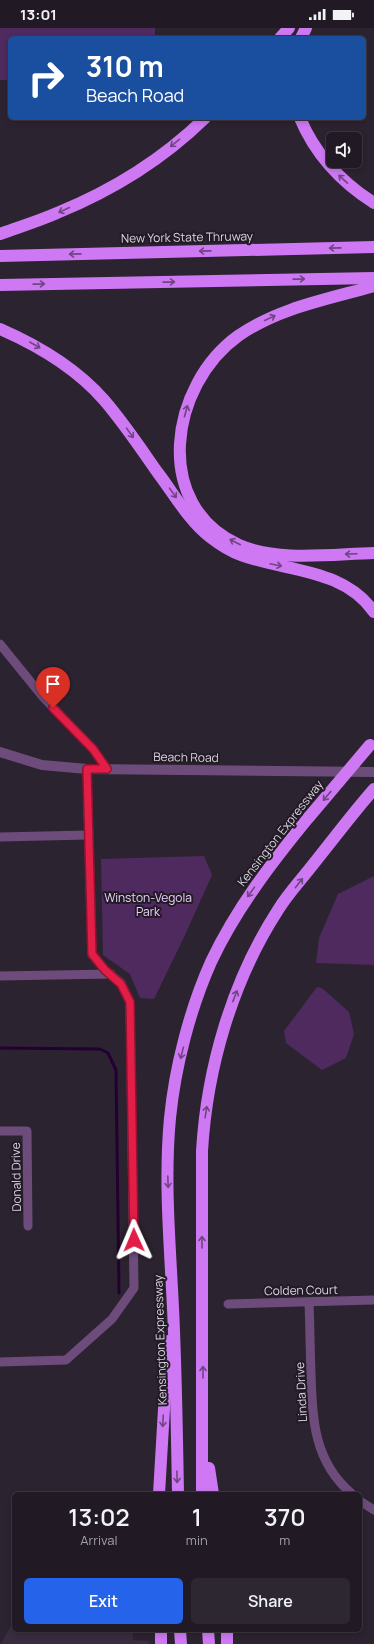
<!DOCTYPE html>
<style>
body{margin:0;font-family:Manrope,sans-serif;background:#2d2731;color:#f1f3f6;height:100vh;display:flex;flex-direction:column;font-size:15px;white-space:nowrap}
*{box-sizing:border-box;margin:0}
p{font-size:13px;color:#a2a1a6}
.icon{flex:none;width:22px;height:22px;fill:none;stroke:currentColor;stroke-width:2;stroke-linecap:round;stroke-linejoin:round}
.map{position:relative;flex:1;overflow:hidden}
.sheet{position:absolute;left:12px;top:1464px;width:350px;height:140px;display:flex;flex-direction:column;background:#211a24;border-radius:6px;box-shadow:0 2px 6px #0003,0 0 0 1px #3e3841}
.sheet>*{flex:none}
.hud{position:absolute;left:8px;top:8px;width:358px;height:84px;border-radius:6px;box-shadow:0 2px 6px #0003,0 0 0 1px #3e3841;background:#1a4fa0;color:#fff;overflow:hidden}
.tools{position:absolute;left:326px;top:104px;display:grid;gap:8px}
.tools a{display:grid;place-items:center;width:36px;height:36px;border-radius:6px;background:#211a24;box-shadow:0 2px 6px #0003,0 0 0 1px #3e3841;font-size:20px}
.pin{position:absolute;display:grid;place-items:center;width:34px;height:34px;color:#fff;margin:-41px -17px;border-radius:50% 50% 50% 0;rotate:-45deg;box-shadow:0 0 4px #0007}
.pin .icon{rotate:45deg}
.me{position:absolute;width:44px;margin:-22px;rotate:359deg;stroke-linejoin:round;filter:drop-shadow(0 0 3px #0008)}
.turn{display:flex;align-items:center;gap:14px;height:84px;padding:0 12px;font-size:18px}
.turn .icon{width:52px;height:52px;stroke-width:2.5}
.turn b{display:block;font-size:28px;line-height:34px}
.eta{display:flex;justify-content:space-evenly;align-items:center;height:68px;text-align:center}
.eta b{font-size:24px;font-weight:600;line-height:28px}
.button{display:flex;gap:8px;margin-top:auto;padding:8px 12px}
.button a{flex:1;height:46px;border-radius:6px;background:#2563eb;color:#fff;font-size:16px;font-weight:600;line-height:46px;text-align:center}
.button a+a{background:#2d2731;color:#f1f3f6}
.status{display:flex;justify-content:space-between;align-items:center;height:28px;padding:0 20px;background:#211a24;direction:ltr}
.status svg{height:11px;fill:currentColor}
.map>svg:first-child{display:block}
.built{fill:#382c3e}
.green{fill:#4f2a5f}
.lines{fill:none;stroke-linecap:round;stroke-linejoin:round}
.stream{stroke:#240032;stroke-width:3}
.minor{stroke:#6d4c7c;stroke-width:9}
.tertiary{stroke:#6d4c7c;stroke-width:10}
.motorway{stroke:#ce79f3;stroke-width:12}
.motorway-bridge{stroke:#ce79f3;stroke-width:12}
.oneway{stroke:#6f4582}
.route-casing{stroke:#92132f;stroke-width:10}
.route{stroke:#e11d48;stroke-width:7}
.labels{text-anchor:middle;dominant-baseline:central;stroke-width:4;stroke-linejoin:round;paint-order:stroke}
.street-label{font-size:12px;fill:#dcd6df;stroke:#221a26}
.park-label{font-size:12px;fill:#ecd0fa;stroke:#221a26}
</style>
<div class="status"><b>13:01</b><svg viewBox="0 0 49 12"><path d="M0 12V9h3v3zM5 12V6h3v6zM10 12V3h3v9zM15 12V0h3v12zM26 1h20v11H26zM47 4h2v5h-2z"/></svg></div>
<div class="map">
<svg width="374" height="1616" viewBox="0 0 374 1616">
<rect width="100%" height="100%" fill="#2c2330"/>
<!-- built -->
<path class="built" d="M14,1592V1602H133V1612L149,1613V1616H1Z"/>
<!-- green -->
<g class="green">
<path d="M0,0H155V10H10V52H0Z"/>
<path d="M204,828L212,847L184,909L154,971L140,970L130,946L103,927L101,831Z"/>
<path d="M374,848V937L316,935L319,910L338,866Z"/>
<path d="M317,959L322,960L349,984L354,1006L346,1030L322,1042L286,1015L284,1003Z"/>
</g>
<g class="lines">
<!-- stream -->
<path class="stream" d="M0,1020L100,1021L108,1025L116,1042L119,1265"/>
<!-- minor -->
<g class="minor">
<path d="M0,616L43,669L93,721L107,741"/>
<path d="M0,809L88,807"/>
<path d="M0,948L111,946"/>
<path d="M0,1103H27L28,1198"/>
<path d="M309,1274C310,1298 310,1321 311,1345C312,1391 314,1434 352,1466"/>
<path d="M228,1276L374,1272"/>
<path d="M0,1334L66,1332L112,1291L134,1260L130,974L121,955L105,942L92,926L87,741"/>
<path d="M360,1473L374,1482"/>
</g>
<!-- tertiary -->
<path class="tertiary" d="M0,724L42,737L87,741L374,744"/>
<!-- motorway -->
<g class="motorway">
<path d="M280,10L289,0"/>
<path d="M301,10L306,0"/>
<path d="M300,90C315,126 341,154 374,175"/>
<path d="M0,206C19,199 39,193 57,185C111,163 163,131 205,90"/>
<path d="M0,228L374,219"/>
<path d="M0,257L374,250"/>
<path d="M374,258C328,271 278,280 238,308C170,357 151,477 239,517C278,534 332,526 374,525"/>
<path d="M0,301C39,318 76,340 104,372C124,395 141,421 158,445C174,466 189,493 210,509C219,516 229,523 241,527C287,544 343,540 374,584"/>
<path d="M209,1440L213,1466"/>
<path d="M159,1466L168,1313"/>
<path d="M178,1466C177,1404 176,1342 173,1280C170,1217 164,1153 170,1090C175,1039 190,981 211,934C236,881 272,834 309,789"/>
<path d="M202,1466V1123C207,1040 232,953 278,882C287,867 300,853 311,839C332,813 352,786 374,761"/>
<path d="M161,1602V1616"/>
<path d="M180,1602L181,1616"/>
<path d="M208,1602L209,1616"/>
<path d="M227,1602V1616"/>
</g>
<!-- motorway-bridge -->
<path class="motorway-bridge" d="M309,789L370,717"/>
</g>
<!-- one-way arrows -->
<defs><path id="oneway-shaft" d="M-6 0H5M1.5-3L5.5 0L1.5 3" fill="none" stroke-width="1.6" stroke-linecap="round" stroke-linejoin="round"/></defs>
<g class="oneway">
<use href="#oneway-shaft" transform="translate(175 115) rotate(141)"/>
<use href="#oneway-shaft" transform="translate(343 151) rotate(-137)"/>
<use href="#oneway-shaft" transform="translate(64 182) rotate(155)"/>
<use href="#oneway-shaft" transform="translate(335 220) rotate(179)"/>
<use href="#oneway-shaft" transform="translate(205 223) rotate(179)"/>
<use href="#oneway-shaft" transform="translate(75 226) rotate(179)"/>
<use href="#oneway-shaft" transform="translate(299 251) rotate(-1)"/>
<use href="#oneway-shaft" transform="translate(169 254) rotate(-1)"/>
<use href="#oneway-shaft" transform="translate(39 256) rotate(-1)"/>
<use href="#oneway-shaft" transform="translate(270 290) rotate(-25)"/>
<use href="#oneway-shaft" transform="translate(35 317) rotate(30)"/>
<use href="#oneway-shaft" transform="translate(186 383) rotate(-75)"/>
<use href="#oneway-shaft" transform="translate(130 405) rotate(55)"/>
<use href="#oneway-shaft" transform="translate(173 465) rotate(54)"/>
<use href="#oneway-shaft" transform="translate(235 514) rotate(-153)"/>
<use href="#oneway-shaft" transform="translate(351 526) rotate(178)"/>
<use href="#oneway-shaft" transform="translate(276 537) rotate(12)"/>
<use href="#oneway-shaft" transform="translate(327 768) rotate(130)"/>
<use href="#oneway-shaft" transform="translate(299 855) rotate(-52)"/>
<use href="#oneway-shaft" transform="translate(251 864) rotate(126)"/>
<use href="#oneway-shaft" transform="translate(235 968) rotate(-69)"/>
<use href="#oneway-shaft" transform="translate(182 1025) rotate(104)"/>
<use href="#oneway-shaft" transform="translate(206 1084) rotate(-81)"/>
<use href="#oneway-shaft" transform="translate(168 1154) rotate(88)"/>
<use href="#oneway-shaft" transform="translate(202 1214) rotate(-90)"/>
<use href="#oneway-shaft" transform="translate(203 1344) rotate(-90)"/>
<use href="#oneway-shaft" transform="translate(163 1393) rotate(93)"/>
<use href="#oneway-shaft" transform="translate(177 1449) rotate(89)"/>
</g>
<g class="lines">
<defs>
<path id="route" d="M53,680L93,721L107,741H87L92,926L105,942L121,956L130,974L134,1212"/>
</defs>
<!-- route casing -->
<use href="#route" class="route-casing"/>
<!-- route -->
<use href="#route" class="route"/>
</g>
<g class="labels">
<!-- street labels -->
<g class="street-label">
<text transform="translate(187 209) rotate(-1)">New York State Thruway</text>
<text transform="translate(186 729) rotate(1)">Beach Road</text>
<text transform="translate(280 805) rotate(-52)">Kensington Expressway</text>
<text transform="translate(16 1149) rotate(-91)">Donald Drive</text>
<text transform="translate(301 1262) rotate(-1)">Colden Court</text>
<text transform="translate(160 1312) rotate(-92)">Kensington Expressway</text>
<text transform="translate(301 1364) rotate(-93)">Linda Drive</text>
</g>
<!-- park labels -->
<g class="park-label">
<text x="148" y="869">Winston-Vegola<tspan x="148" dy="14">Park</tspan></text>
</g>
</g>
</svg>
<div class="tools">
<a><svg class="icon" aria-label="sound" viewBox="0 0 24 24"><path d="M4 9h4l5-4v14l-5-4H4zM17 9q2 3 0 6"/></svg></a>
</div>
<div class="pin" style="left:53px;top:680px;background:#d93025"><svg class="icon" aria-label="arrive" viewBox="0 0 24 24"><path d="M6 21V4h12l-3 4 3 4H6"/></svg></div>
<svg class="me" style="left:134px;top:1212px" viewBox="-20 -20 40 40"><path d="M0-17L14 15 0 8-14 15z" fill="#e11d48" stroke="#fff" stroke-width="4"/></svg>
<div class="hud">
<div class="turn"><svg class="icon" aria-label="right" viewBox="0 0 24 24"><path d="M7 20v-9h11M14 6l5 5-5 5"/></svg><div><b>310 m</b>Beach Road</div></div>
</div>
<section class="sheet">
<div class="eta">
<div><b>13:02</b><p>Arrival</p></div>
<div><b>1</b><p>min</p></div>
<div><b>370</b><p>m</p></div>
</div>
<div class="button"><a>Exit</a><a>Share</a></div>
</section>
</div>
